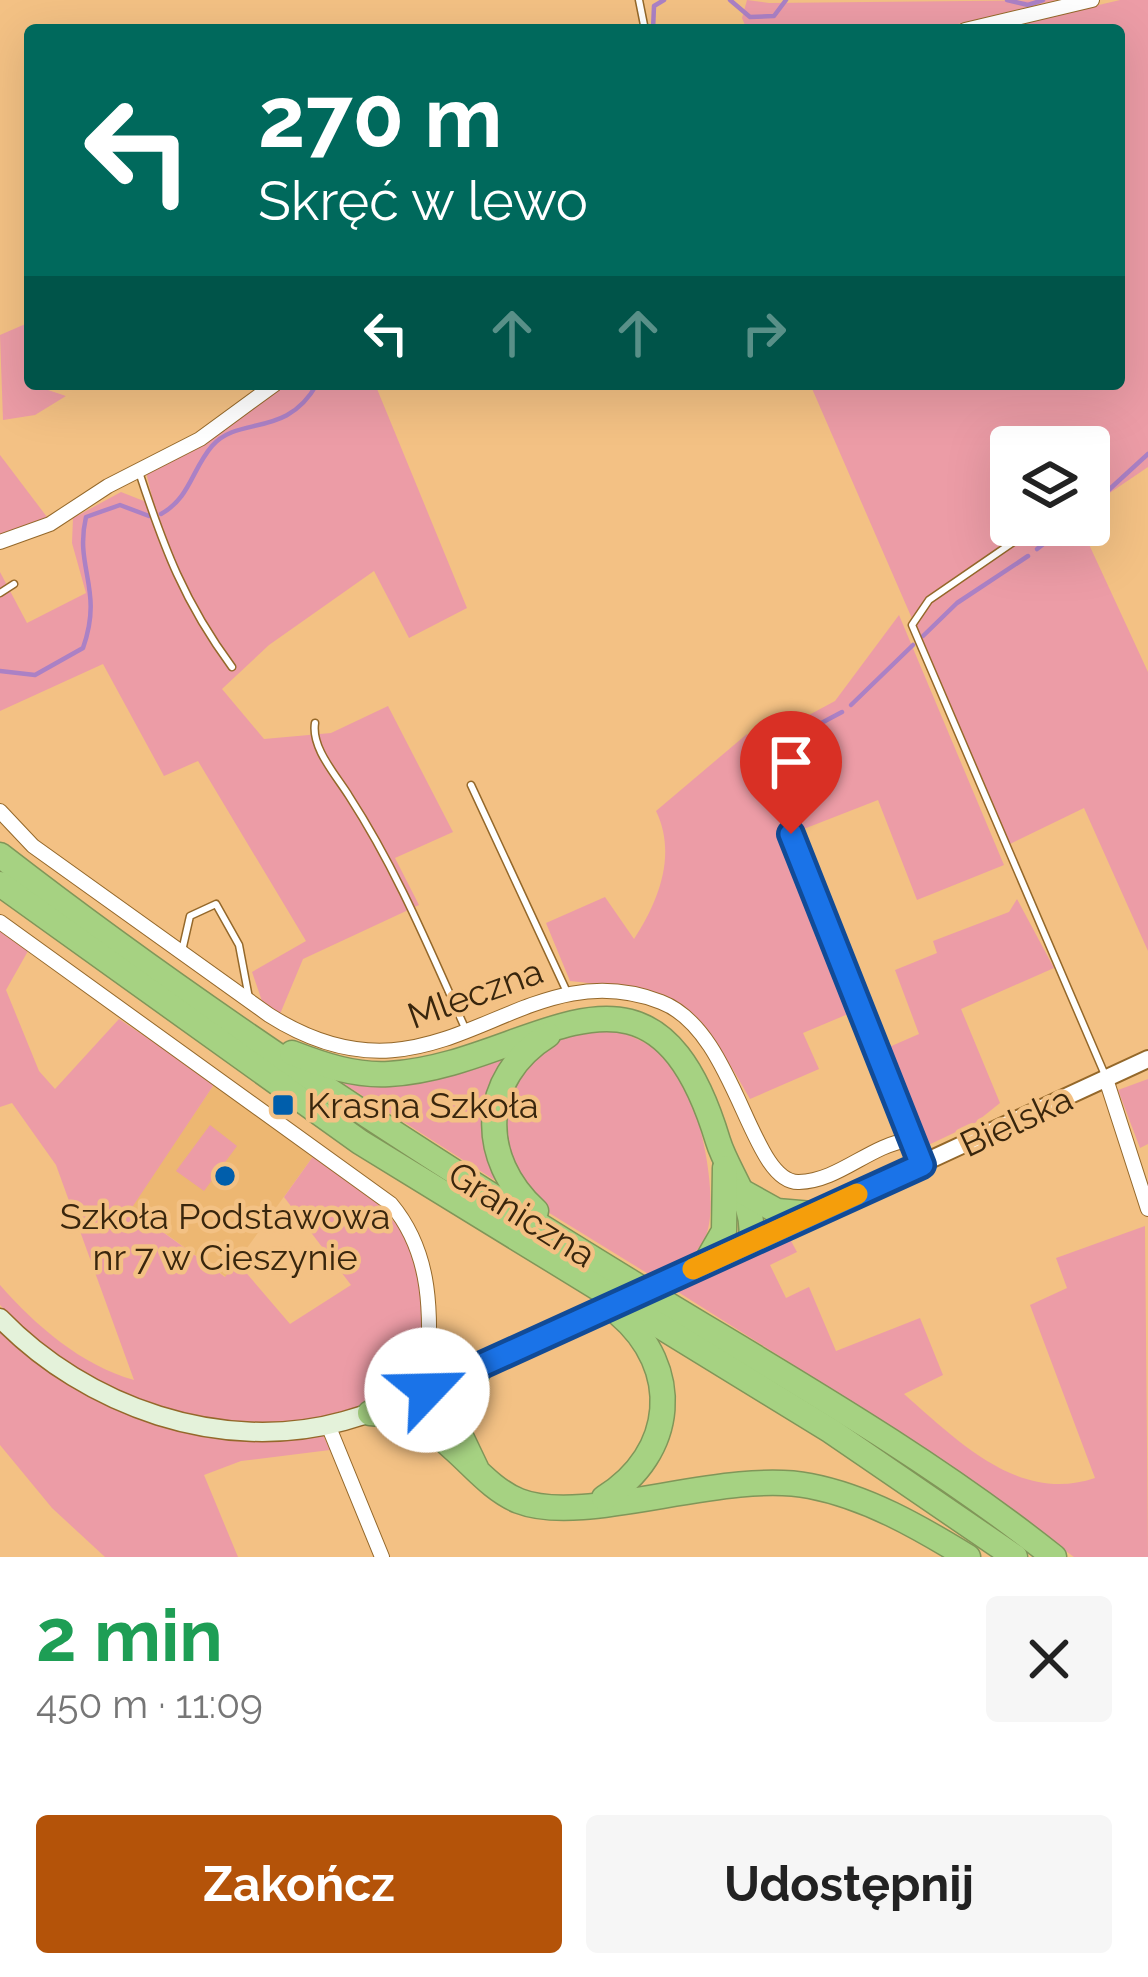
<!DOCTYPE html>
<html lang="pl">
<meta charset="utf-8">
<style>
body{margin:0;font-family:Raleway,sans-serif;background:#f6f6f6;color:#222;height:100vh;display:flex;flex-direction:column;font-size:45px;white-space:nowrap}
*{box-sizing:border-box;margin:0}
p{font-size:39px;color:#767676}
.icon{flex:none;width:66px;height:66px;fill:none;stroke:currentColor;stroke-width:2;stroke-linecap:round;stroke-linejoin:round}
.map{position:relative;height:1557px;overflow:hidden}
.details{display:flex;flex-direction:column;background:#fff;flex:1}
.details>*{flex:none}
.banner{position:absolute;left:24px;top:24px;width:1101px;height:366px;border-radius:12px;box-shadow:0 12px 48px #0002;background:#00695c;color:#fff;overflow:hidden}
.buttons{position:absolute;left:990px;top:426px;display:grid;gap:24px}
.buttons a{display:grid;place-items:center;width:120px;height:120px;border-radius:12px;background:#fff;box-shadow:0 12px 48px #0002;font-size:60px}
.pin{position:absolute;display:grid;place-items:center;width:102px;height:102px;color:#fff;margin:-123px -51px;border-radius:50% 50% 50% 0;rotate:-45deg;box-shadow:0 0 12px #0007}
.pin .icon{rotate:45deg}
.me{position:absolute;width:132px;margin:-66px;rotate:66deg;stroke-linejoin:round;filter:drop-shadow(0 0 9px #0008)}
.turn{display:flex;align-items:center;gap:42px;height:252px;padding:0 36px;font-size:54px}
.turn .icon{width:156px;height:156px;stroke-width:2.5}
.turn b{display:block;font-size:84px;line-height:102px}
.lanes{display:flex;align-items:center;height:114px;padding:0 36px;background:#0003;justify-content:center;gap:60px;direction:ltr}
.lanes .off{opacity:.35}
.round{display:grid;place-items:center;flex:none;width:126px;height:126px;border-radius:12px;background:#f6f6f6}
.overview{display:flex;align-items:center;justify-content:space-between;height:204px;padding:0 36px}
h1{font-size:72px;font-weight:700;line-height:90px;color:#1e9e55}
.primary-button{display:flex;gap:24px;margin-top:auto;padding:24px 36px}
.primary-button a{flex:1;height:138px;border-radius:12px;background:#b45309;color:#fff;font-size:48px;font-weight:700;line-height:138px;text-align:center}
.primary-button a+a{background:#f6f6f6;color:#222}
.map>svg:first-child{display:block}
.built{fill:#edb772}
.green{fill:#ec9ca6}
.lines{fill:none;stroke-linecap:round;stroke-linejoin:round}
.stream{stroke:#ab81c5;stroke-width:4.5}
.service-casing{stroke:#94682a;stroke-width:9}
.minor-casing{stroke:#94682a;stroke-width:16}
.tertiary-casing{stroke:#94682a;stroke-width:20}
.secondary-casing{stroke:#94682a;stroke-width:21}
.motorway-casing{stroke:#809659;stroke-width:27}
.service{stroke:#fff;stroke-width:6}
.minor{stroke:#fff;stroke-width:14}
.tertiary{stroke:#fff;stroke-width:16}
.secondary{stroke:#e4f2da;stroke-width:18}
.motorway{stroke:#a6d282;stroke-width:24}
.secondary-bridge-casing{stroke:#94682a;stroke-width:21;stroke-linecap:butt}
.secondary-bridge{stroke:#e4f2da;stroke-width:18}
.route-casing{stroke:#114b97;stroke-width:30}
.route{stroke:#1a73e8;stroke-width:21}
.slow{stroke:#f59e0b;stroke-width:21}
.poi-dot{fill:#005eab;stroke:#f3c184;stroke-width:4.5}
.labels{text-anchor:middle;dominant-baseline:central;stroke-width:9;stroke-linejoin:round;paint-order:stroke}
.street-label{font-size:36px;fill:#39260d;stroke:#f3c184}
.poi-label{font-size:36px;fill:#39260d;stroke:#f3c184;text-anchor:start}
</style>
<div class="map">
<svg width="1148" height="1557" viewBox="0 0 1148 1557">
<rect width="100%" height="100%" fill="#f3c184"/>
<!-- built -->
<path class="built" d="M215,1083L314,1155L226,1277L130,1208Z"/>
<!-- green -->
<g class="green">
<path d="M747,0L769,3L1057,0L933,30H747L742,18Z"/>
<path d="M1120,0H1148V467L1089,507V447H1011V525H1080L1148,672V951L1084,808L1010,844L810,384H1119V30H992Z"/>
<path d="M30,322V384L66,396L35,415L3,420L0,335Z"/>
<path d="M280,384H375L467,608L409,638L374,571L269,645L222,689L264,739L331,733L388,706L453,832L395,858L419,905L303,959L280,1014L262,1001L252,972L306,941L198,761L164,776L103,664L0,711V572L27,623L86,593L72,543L73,518L121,492L154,505L146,472Z"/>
<path d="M0,455L50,521L0,536Z"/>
<path d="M899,615L1004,865L917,900L878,800L796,832L867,1006L803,1033L819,1069L750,1099C697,1004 677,992 570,981L546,923L605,897L634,939C659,901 677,854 656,811L747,734L755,744L835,701Z"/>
<path d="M1017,899L1054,968L961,1009L1000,1103L975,1123L922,1148L880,1051L919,1034L895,970L937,953L933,941L1009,912Z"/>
<path d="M0,930L28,951L6,990L39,1071L55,1089L119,1019L215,1083L131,1209L225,1277L237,1262L290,1324L351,1285L284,1197L314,1155C388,1211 421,1224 422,1324C422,1345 422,1369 412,1387C271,1457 104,1419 0,1305V1285C36,1326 81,1365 134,1380L56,1165L12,1103L0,1107Z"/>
<path d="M615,1030C636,1038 655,1045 671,1062C698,1090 723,1205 704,1240C694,1260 670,1266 650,1275L546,1211L504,1151L506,1097L515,1077L554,1040L584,1031Z"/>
<path d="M510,1056L496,1181L338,1080Z"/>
<path d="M1148,1079V1144L1140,1148L1118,1090Z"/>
<path d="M210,1125L237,1146L204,1191L176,1171Z"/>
<path d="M1145,1226L1148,1557H1074L908,1437L678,1292L790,1239L797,1252L770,1265L786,1298L809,1287L836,1351L920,1318L943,1375L904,1394C958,1441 1019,1504 1095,1478L1030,1305L1067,1288L1056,1258Z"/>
<path d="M0,1328C98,1420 190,1444 323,1435L330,1450L241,1461L204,1475L238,1557H105L52,1508L0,1445Z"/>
</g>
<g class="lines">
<!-- stream -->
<g class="stream">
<path d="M730,0L750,17L774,16L786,0"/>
<path d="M1007,0L1028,5L1043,0"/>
<path d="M653,30L654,6L664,0"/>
<path d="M1089,508L1148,454"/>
<path d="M161,514C190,498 192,469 212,446C239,415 286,439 317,384"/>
<path d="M1037,549L1068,525"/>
<path d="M923,636L957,603L1028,556"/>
<path d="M0,671L35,675L83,648C104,589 74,568 86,517L120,505L149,516"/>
<path d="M851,705L913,645"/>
<path d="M765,753L842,712"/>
</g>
<defs>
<g id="service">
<path d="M639,0L645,30"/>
<path d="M139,472C164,548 184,602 232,667"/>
<path d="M1025,534L929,600L912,625L1105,1075"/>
<path d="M0,593L14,584"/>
<path d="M315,723C311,748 336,775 349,796C397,870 429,948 465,1028"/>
<path d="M471,785L567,992"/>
<path d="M791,834L908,1137"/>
<path d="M182,951L190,916L216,904L239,945L249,998"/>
</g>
<g id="minor">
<path d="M965,30L1092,0"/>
<path d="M0,542L50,524L108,486L200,439L275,384"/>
<path d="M0,811L33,846L269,1015C439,1123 516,946 661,1002C737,1031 750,1184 799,1182C839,1181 870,1145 909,1140L922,1165"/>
<path d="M0,922L391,1204C436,1258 430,1322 427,1389"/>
<path d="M1106,1079L1148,1209"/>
<path d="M328,1425L382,1557"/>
</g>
<path id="tertiary" d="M750,1243L1148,1059"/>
<g id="secondary">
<path d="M705,1264L750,1243"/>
<path d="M0,1318C86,1407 222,1455 344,1421C426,1398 504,1355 581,1320"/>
</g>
<g id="motorway">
<path d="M0,855C200,1010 411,1147 626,1279C771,1368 921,1451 1054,1557"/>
<path d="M0,884L360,1142L831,1431L1015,1557"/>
<path d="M292,1053C323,1065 355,1076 389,1074C532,1066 651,919 718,1141C728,1174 759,1208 750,1243"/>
<path d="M741,1191L777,1211L812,1214"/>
<path d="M536,1211C478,1159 479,1078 548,1035"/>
<path d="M705,1264L724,1231L725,1168"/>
<path d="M370,1413L404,1416L435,1432"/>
<path d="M456,1426L481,1365"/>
<path d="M477,1470L445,1403L427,1389C417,1417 436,1433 455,1450C475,1468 494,1491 519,1501C585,1527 722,1469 810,1486C867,1497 919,1527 968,1557"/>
<path d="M604,1498C676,1453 683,1368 618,1313"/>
</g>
</defs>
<!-- service casing -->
<use href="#service" class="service-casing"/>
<!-- minor casing -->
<use href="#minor" class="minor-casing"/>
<!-- tertiary casing -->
<use href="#tertiary" class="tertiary-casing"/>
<!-- secondary casing -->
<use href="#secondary" class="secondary-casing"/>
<!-- motorway casing -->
<use href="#motorway" class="motorway-casing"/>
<!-- service -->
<use href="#service" class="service"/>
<!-- minor -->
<use href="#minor" class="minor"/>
<!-- tertiary -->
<use href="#tertiary" class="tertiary"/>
<!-- secondary -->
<use href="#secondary" class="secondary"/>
<!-- motorway -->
<use href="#motorway" class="motorway"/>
<defs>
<path id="secondary-bridge" d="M581,1320L705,1264"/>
</defs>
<!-- secondary-bridge casing -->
<use href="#secondary-bridge" class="secondary-bridge-casing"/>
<!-- secondary-bridge -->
<use href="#secondary-bridge" class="secondary-bridge"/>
</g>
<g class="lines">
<defs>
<path id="route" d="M427,1390L922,1165L791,834"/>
</defs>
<!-- route casing -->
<use href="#route" class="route-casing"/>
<!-- route -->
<use href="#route" class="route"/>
<!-- slow -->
<path class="slow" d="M693,1269L857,1194"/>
</g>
<!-- markers -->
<g class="poi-dot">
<rect x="271" y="1093" width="24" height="24" rx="6"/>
<circle cx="225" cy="1176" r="12"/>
</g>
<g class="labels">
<!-- street labels -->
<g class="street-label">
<text transform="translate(475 993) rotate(-20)">Mleczna</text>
<text transform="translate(1016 1121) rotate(-25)">Bielska</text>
<text transform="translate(522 1214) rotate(32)">Graniczna</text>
</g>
<!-- poi labels -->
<g class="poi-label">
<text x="307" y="1105">Krasna Szkoła</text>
<text x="225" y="1216" text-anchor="middle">Szkoła Podstawowa<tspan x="225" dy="41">nr 7 w Cieszynie</tspan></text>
</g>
</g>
</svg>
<div class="buttons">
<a><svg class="icon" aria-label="layers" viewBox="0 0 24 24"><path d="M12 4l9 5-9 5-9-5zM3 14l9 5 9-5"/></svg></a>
</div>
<div class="pin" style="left:791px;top:834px;background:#d93025"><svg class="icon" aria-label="arrive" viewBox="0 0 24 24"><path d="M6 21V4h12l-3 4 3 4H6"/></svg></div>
<svg class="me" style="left:427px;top:1390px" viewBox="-20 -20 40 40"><circle r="19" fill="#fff"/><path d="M0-13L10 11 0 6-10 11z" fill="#1a73e8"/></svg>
<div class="banner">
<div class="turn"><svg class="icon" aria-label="left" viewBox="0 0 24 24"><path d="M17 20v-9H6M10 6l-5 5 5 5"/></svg><div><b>270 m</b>Skręć w lewo</div></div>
<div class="lanes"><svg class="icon" aria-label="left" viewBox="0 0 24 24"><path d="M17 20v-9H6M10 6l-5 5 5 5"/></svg><svg class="icon off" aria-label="ahead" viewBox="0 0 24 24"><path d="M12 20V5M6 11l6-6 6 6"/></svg><svg class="icon off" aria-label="ahead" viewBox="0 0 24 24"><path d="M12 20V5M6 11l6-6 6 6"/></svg><svg class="icon off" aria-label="right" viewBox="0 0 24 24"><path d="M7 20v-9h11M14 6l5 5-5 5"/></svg></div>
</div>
</div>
<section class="details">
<div class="overview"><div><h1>2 min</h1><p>450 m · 11:09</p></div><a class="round"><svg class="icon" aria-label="close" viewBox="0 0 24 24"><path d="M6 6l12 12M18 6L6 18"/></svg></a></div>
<div class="primary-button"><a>Zakończ</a><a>Udostępnij</a></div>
</section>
